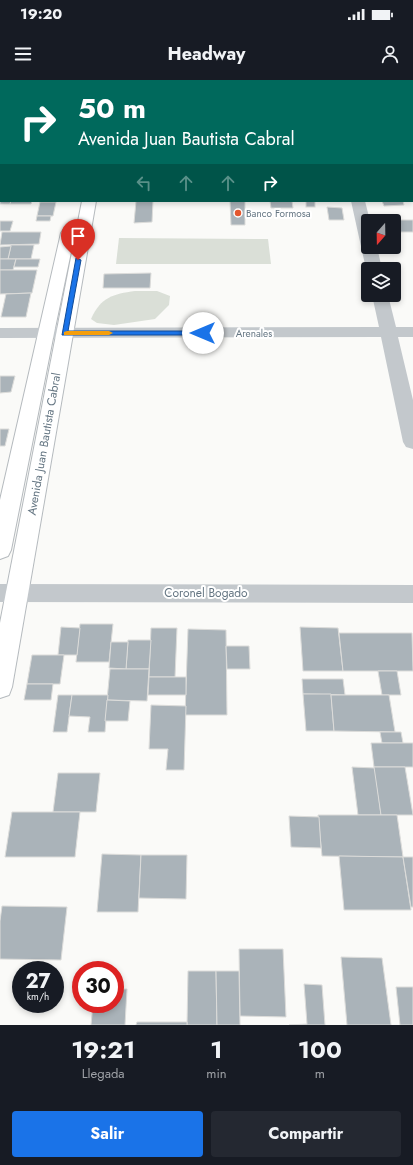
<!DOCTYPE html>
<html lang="es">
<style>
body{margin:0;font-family:Jost,sans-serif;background:#242831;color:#f1f3f6;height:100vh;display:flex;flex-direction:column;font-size:15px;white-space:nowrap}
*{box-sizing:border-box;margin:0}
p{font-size:13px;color:#9ea1a6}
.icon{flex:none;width:22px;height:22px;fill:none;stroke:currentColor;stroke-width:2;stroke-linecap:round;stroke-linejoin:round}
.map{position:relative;height:945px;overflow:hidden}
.panel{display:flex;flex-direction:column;background:#171b24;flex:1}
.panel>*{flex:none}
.guide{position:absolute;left:0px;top:0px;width:413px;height:122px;box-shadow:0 2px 6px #0003;background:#00695c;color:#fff;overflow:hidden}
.needle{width:26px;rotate:200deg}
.controls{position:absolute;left:361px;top:134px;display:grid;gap:8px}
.controls a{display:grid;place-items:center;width:40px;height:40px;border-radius:4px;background:#171b24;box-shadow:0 2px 6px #0003;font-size:20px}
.speed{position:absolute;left:12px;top:881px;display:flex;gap:8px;font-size:20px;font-weight:700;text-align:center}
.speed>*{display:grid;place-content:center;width:52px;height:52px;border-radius:50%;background:#171b24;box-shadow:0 2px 6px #0003;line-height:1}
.speed small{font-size:10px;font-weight:400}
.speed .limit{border:6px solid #d22;background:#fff;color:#111}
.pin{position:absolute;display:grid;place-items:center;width:34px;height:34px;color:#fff;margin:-41px -17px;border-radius:50% 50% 50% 0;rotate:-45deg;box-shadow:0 0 4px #0007}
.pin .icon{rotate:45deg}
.me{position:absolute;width:44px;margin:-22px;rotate:270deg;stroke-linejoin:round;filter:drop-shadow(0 0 3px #0008)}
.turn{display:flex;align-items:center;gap:14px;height:84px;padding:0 12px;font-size:18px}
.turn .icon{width:52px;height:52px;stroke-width:2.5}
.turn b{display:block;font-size:28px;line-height:34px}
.lanes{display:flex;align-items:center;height:38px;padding:0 12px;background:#0003;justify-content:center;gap:20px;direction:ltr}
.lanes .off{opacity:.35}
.eta{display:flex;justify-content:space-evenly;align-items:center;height:68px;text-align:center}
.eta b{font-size:24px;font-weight:700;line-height:28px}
.primary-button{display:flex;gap:8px;margin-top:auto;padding:8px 12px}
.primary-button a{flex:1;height:46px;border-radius:4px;background:#1a73e8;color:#fff;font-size:16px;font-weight:700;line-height:46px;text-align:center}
.primary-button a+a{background:#242831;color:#f1f3f6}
.status{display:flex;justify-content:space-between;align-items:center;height:28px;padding:0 20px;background:#171b24;direction:ltr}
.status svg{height:11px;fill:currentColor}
header{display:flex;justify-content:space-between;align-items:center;height:52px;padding:0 12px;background:#171b24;font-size:18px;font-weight:700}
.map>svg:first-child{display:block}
.built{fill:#e8e9e9}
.green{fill:#dadfd7}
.building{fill:#aab3b9;stroke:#dcdcda}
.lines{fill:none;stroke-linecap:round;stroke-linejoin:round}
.major-casing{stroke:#b5babe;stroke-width:2}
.minor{fill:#c3c8cc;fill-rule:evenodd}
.major{fill:#fff;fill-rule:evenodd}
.route{fill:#1a73e8;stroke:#114b97}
.slow{fill:#f59e0b}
.poi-dot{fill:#e4572e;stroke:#fff;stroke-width:1.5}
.labels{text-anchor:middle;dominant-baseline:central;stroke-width:4;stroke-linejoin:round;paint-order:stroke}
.far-poi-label{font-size:10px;fill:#657683;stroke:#fff;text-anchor:start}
.far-street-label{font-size:10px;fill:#657683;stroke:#fff}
.street-label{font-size:12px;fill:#657683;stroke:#fff}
</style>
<div class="status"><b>19:20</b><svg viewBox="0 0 49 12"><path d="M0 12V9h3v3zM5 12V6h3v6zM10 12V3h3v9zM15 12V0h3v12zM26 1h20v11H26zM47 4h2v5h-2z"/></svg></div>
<header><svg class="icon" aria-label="menu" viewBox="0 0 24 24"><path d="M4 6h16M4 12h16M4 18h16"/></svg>Headway<svg class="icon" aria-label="person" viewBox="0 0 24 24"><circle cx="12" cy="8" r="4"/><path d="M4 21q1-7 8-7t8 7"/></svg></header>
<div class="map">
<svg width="413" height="945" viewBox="0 0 413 945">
<rect width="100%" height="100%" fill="#fafaf8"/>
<!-- built -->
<path class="built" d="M125,0H413V61L412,1Z"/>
<!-- green -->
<g class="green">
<path d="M119,158L268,159L271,184H116Z"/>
<path d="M135,211H157L170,216L169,225L155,239L114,245L97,243L91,239C101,217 113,214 135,211Z"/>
</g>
<!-- building -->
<g class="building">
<path d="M3,0H41L2,1Z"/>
<path d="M176,0H243L244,1H176Z"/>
<path d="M382,0H413V13L412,1Z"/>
<path d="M0,105L1,121H11L10,124H0Z"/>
<path d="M11,121H32L31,124H10Z"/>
<path d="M136,121H153L152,142L134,143Z"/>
<path d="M230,121H245V145H231Z"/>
<path d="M270,121H292L293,128H271Z"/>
<rect x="306" y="121" width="9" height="6"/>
<path d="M382,121H403L404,125L384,126Z"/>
<path d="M40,122H56L53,136H37Z"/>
<path d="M327,127L342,128L344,140H329Z"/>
<path d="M37,136H51L50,141H36Z"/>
<path d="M392,140H413V152H395L394,141Z"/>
<path d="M0,141H13L10,151H0Z"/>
<path d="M2,152H41L39,164L0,165Z"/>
<path d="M11,165H34L31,179H8Z"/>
<path d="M11,166L8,179H0V167Z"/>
<path d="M0,179H16L13,190H0Z"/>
<path d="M16,179H40L38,187H14Z"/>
<path d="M0,190H37L32,213L0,214Z"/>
<path d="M151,193L150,208H103L104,194Z"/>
<path d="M31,213L26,237H1L6,214Z"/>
<path d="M0,296H15L11,312L0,313Z"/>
<path d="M0,349H9L5,366H0Z"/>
<path d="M80,544H113L109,582H76Z"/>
<path d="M61,547L80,548L77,575H58Z"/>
<path d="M300,547L338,548L343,591H303Z"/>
<path d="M151,548H177L175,597H149Z"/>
<path d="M188,549L226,550L227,635H185Z"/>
<path d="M339,553H412L413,591H343Z"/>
<path d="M128,560H151L149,589H126Z"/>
<path d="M111,562H128L126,589L109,588Z"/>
<path d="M226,566H249L250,589H227Z"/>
<path d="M32,575H64L60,604H27Z"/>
<path d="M110,589H149L147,621L107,620Z"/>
<path d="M378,591H397L401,615H382Z"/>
<path d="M149,597H186V615H148Z"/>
<path d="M302,599H343L345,615L303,614Z"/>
<path d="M27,604H53L51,620H24Z"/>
<path d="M303,614H331L334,651H306Z"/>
<path d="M58,615H72L67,652H53Z"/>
<path d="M72,615H108L105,652H88L90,637L69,636Z"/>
<path d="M331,615H389L395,652L334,651Z"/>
<path d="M107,620L130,621L128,641H105Z"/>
<path d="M151,625L186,626L184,690H166L168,669H149Z"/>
<path d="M380,652H401L403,663H382Z"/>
<path d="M371,663H413V687H374Z"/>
<path d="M352,687L375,688L381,735H358Z"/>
<path d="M405,687L413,735H381L374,687Z"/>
<path d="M58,693H100L96,732H53Z"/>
<path d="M12,732H80L75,777H5Z"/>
<path d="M318,735H397L403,777L322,776Z"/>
<path d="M289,736L319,737L321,768L291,767Z"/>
<path d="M102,774L141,775L138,832H97Z"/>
<path d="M141,775H187L186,819L139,818Z"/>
<path d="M339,776L403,777L411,830H344Z"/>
<path d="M403,777H413V827H411Z"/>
<path d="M2,826L67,827L61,880L0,879V841Z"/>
<path d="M239,869H283L286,937L240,936Z"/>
<path d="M341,877L382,878L391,945H347Z"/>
<path d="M188,891H216L217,945H187Z"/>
<path d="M216,891H239L240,945H217Z"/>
<path d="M304,904L322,905L325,945H289L307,944Z"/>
<path d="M396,907H413V945H400Z"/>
<path d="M115,909H127L125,945H91L93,924H115Z"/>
<path d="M137,942H187V945H136Z"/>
</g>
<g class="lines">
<defs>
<g id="major">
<rect x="57" y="0" width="12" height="1"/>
<rect x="102" y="0" width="12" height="1"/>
<rect x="0" y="62" width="1" height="8"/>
<rect x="412" y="63" width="1" height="8"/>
<rect x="0" y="87" width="1" height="8"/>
<rect x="412" y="87" width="1" height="8"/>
<path d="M82,121H96L12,607L9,615L0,618V543Z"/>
<path d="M68,149L73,150L75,153L54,253L11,470L8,476L0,479V420L61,153L63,150Z"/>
</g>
</defs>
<!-- major casing -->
<use href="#major" class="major-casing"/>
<!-- minor -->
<g class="minor">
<path d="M351,121H365L370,141H368V167H377L382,189H368V192L366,189Z"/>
<path d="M372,215H388L396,247H413V257H398L413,320V369L406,367L403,362L381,257L0,258V248L379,247Z"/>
<path d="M0,504L413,505V523L0,522Z"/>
</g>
<!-- major -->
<use href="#major" class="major"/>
</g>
<!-- route -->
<path class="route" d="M76,178L81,180L68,251H203L206,253L203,255H62Z"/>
<!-- slow -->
<path class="slow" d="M67,251H109L113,253L109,255H64V252Z"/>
<!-- markers -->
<circle class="poi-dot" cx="238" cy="133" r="4"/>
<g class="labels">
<!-- far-poi labels -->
<g class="far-poi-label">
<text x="246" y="133">Banco Formosa</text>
</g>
<!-- far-street labels -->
<g class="far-street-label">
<text x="254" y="253">Arenales</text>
</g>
<!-- street labels -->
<g class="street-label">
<text transform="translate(44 364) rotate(-80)">Avenida Juan Bautista Cabral</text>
<text x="206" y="513">Coronel Bogado</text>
</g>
</g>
</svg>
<div class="controls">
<a><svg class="needle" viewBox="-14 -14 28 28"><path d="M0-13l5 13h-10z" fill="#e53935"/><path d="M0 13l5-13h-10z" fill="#9ea1a6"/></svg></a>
<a><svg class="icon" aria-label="layers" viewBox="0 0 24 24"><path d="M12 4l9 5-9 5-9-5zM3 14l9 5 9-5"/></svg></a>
</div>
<div class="speed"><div>27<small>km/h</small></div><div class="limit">30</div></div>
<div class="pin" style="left:78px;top:180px;background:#d93025"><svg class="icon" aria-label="arrive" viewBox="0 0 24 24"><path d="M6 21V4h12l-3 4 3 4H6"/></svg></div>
<svg class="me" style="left:203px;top:253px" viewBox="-20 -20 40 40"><circle r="19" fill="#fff"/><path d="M0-13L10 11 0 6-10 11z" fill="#1a73e8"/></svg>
<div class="guide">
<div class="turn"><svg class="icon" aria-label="right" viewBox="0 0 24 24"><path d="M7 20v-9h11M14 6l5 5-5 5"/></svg><div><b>50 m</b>Avenida Juan Bautista Cabral</div></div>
<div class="lanes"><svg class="icon off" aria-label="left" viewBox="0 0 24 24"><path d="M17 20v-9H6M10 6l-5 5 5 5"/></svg><svg class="icon off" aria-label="ahead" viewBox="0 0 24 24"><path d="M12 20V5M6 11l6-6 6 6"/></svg><svg class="icon off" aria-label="ahead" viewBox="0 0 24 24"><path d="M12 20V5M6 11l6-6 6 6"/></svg><svg class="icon" aria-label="right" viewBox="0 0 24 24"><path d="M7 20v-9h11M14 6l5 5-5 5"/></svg></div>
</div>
</div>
<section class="panel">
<div class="eta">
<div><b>19:21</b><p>Llegada</p></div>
<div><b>1</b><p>min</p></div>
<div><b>100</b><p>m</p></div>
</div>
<div class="primary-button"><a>Salir</a><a>Compartir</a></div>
</section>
